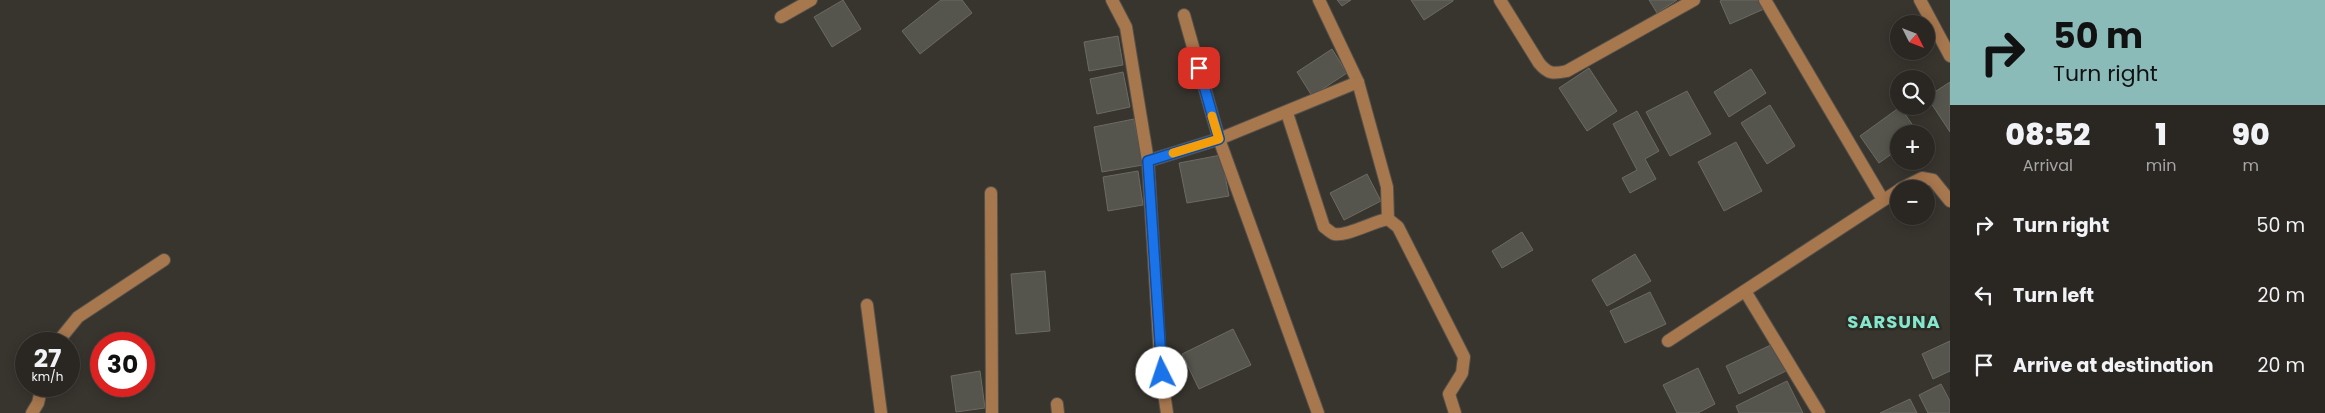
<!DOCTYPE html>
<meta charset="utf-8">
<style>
body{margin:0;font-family:Poppins,sans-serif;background:#322f2a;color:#f1f3f6;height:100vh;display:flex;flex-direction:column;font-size:19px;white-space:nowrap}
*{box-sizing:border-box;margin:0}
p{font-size:16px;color:#a5a5a5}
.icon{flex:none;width:28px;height:28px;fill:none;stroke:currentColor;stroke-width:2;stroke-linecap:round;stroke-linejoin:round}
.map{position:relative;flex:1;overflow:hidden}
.side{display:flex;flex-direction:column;background:#2a2722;width:375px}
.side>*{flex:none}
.banner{background:#8bbbb9;color:#111;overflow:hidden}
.needle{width:32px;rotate:132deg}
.controls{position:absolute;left:1890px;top:15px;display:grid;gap:10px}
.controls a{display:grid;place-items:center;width:45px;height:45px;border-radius:50%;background:#2a2722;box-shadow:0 2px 12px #0003,0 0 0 1px #464440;font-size:25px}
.speed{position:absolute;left:15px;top:332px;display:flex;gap:10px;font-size:25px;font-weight:700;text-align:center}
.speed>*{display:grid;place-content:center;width:65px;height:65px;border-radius:50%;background:#2a2722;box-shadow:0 2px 12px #0003,0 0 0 1px #464440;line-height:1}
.speed small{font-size:12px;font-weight:400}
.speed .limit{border:8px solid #d22;background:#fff;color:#111}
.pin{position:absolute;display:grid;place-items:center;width:42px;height:42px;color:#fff;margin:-21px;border-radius:10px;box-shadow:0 2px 8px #0006}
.me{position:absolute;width:55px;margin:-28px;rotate:356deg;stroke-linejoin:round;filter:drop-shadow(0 0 4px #0008)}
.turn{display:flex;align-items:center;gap:18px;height:105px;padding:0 20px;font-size:22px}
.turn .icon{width:65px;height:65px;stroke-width:2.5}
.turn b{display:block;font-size:35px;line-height:42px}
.eta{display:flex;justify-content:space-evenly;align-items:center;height:85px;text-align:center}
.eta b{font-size:30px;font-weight:800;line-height:35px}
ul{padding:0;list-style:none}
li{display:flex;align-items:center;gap:15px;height:70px;padding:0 20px}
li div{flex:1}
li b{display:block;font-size:19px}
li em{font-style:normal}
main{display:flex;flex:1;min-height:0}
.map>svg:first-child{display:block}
.building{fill:#55544d;stroke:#6b6a63}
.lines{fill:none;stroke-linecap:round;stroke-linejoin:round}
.minor-casing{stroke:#54514b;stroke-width:14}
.minor{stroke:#a7774e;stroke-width:12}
.route-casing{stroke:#114b97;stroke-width:12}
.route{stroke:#1a73e8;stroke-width:9}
.slow{stroke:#f59e0b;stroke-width:9}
.labels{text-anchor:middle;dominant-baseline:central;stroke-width:5;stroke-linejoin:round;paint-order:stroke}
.district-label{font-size:18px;font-weight:bold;letter-spacing:1px;fill:#84e7ce;stroke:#2e2a24}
</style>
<main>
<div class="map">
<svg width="1950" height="413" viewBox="0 0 1950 413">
<rect width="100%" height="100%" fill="#38342e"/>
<!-- building -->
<g class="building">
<path d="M843,0L861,29L832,47L814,17Z"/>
<path d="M941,0H962L972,13L920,54L902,31Z"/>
<path d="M1337,0H1351L1342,6Z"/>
<path d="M1411,0H1453V1L1424,20Z"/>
<path d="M1649,0H1677L1657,13Z"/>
<path d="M1722,0H1760L1764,9L1730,24L1720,1Z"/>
<path d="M1118,36L1123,65L1089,71L1084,42Z"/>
<path d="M1332,49L1347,73L1312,96L1297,72Z"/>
<path d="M1589,68L1617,111L1587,131L1559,88Z"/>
<path d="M1751,69L1766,93L1729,117L1714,92Z"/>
<path d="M1123,72L1130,107L1097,114L1090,79Z"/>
<path d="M1950,82V132L1927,97Z"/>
<path d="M1687,91L1711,134L1670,156L1646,112Z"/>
<path d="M1770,105L1795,146L1767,164L1741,123Z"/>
<path d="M1900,107L1919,134H1899V160L1893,153L1879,163L1860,136Z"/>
<path d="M1637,111L1659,151L1645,159L1656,179L1630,193L1622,178L1637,170L1613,124Z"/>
<path d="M1134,119L1143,165L1102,172L1094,127Z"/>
<path d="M1736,142L1762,191L1724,211L1698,162Z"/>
<path d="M1221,155L1229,196L1187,203L1179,163Z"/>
<path d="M1138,171L1143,205L1108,211L1103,177Z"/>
<path d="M1367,174L1381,201L1344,220L1330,193Z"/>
<path d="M1522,232L1533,250L1502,268L1492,251Z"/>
<path d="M1635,254L1651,281L1607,306L1592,280Z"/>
<path d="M1045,271L1050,331L1016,334L1011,274Z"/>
<path d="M1650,292L1666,324L1625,343L1610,311Z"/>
<path d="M1233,329L1251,365L1199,389L1182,354Z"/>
<path d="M1950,341V371L1933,379L1922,354Z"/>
<path d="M1773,344L1786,371L1739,394L1726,366Z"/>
<path d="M1698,368L1715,404L1698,413H1677L1663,385Z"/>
<path d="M980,371L985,408L956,412L951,376Z"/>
<path d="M1787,381L1803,413H1739L1736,406Z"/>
<path d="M1941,384L1950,401V413H1928L1919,395Z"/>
<path d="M1910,399L1917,413H1880Z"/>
</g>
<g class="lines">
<defs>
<g id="minor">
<path d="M1112,0L1126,27L1148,161L1161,373L1167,413"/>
<path d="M1319,0L1358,82L1387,187L1388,219"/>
<path d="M1500,0L1539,63C1548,74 1553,74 1567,71L1694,0"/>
<path d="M1765,0L1883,200"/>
<path d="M1920,0L1950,56"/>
<path d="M1184,15L1219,139L1318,413"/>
<path d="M781,17L811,0"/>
<path d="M1287,113L1324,227C1327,229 1331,233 1334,234C1346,237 1374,221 1388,219L1398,227L1464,357L1462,373L1449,394L1455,413"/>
<path d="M1148,161L1219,139L1358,82"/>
<path d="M1900,189L1922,178L1933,180L1950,201"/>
<path d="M991,193L992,413"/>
<path d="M1745,291L1819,413"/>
<path d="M867,305L881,413"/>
<path d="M1668,341L1899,190"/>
<path d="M56,344L78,317L164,260"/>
<path d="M1057,404L1058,413"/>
<path d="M32,413L38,403L42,386"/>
</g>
</defs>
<!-- minor casing -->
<use href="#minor" class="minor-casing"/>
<!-- minor -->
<use href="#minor" class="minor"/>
</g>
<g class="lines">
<defs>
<path id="route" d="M1162,373L1148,161L1219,139L1199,68"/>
</defs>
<!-- route casing -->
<use href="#route" class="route-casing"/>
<!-- route -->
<use href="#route" class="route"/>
<!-- slow -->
<path class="slow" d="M1173,153L1219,139L1212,116"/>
</g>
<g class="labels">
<!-- district labels -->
<g class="district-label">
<text x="1894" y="321">SARSUNA</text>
</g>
</g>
</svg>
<div class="controls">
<a><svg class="needle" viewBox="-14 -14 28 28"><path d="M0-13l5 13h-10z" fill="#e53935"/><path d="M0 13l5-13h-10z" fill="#a5a5a5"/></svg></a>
<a><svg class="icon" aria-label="search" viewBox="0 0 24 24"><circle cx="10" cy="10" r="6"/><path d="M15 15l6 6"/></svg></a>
<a>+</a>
<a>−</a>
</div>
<div class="speed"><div>27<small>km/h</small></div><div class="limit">30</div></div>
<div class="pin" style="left:1199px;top:68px;background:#d93025"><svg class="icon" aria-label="arrive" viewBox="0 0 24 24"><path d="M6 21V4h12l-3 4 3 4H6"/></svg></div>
<svg class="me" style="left:1162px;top:373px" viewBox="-20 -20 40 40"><circle r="19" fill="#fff"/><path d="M0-13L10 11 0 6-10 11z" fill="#1a73e8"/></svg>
</div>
<section class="side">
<div class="banner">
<div class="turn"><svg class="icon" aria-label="right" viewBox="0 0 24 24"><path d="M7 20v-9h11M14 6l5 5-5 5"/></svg><div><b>50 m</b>Turn right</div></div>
</div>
<div class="eta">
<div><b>08:52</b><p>Arrival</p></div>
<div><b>1</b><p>min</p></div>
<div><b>90</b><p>m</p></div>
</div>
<ul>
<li><svg class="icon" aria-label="right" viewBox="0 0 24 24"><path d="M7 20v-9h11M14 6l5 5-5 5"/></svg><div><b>Turn right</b></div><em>50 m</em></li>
<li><svg class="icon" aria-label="left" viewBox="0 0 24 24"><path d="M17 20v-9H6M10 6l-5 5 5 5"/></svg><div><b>Turn left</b></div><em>20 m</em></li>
<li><svg class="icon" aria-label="arrive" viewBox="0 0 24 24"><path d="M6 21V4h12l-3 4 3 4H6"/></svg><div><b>Arrive at destination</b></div><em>20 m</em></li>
</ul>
</section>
</main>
